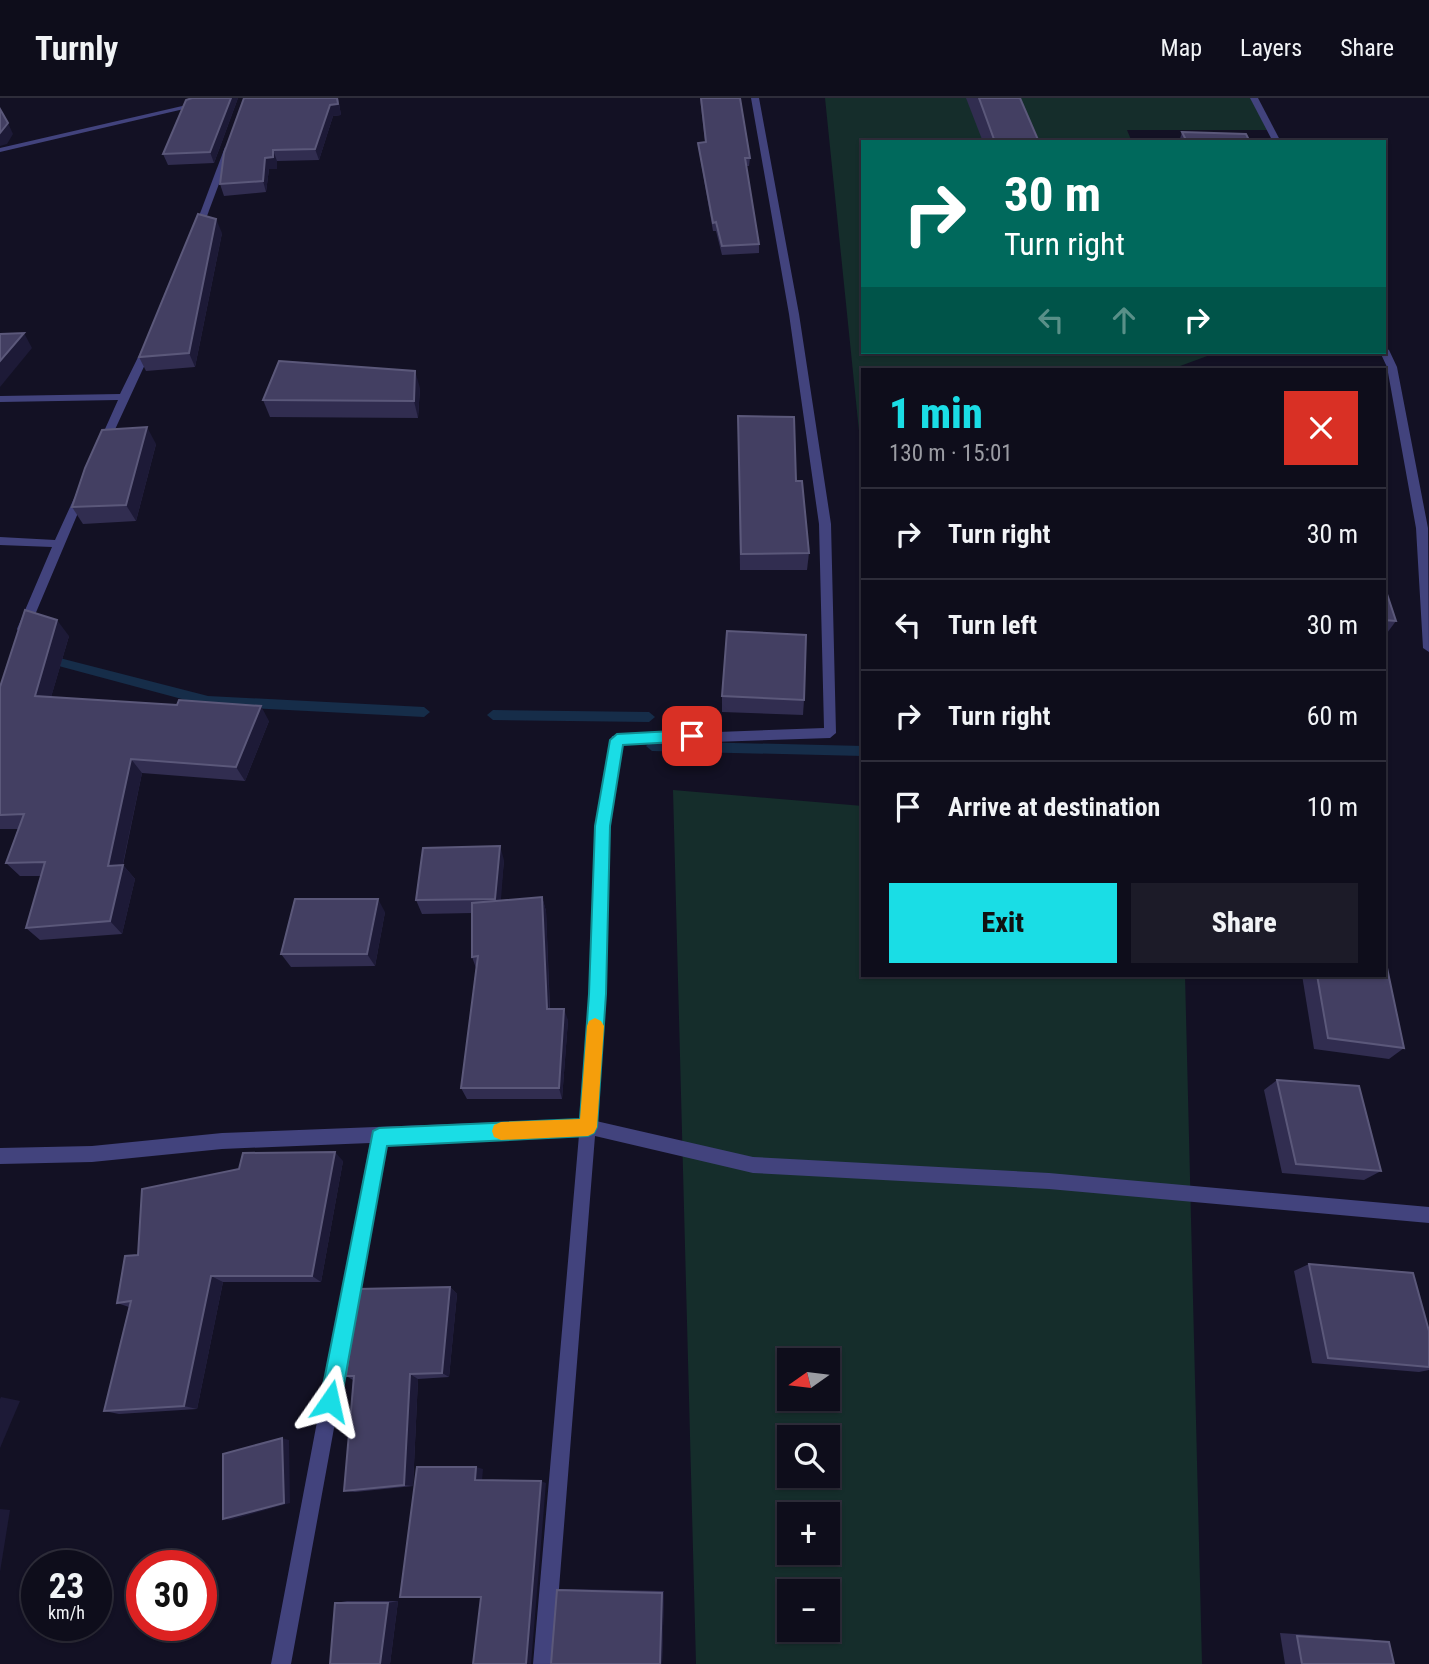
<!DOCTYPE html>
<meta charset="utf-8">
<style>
body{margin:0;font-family:"Roboto Condensed",sans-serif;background:#1c1b28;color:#f1f3f6;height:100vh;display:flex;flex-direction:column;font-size:26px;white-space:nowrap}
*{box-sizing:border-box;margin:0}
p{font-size:23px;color:#9b9ca3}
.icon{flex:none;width:38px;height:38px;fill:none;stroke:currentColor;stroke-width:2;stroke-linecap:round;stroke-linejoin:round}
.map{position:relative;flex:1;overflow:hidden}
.drawer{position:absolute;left:861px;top:270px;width:525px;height:609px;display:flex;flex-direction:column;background:#0e0d1b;border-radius:0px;box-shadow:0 2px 5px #0004,0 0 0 2px #2e2d3a}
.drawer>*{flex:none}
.guide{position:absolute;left:861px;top:42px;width:525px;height:214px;border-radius:0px;box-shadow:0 2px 5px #0004,0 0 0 2px #2e2d3a;background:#00695c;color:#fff;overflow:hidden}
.needle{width:46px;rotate:256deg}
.tools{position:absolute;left:777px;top:1250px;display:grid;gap:14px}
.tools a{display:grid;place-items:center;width:63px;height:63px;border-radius:0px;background:#0e0d1b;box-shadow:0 2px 5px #0004,0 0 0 2px #2e2d3a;font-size:35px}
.speed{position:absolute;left:21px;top:1452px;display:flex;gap:14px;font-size:35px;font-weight:700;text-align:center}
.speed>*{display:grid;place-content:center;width:91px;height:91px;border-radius:50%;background:#0e0d1b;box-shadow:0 2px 5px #0004,0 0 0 2px #2e2d3a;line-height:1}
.speed small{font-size:18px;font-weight:400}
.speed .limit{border:10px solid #d22;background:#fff;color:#111}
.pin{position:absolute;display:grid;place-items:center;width:60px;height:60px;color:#fff;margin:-30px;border-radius:14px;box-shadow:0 4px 10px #0006}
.me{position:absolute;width:77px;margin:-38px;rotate:11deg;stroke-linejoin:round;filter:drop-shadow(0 0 5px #0008)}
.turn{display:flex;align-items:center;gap:24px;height:147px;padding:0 28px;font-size:32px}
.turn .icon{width:91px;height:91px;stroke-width:2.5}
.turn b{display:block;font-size:49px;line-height:60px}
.lanes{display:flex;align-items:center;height:66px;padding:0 28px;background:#0003;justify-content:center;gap:35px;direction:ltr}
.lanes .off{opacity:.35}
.round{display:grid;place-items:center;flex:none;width:74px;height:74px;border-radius:0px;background:#1c1b28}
.overview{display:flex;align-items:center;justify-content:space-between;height:119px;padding:0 28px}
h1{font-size:42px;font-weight:800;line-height:52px;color:#1adde5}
.cta{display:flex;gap:14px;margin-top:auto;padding:14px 28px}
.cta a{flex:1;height:80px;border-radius:0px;background:#1adde5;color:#111;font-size:28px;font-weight:800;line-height:80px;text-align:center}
.cta a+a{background:#1c1b28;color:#f1f3f6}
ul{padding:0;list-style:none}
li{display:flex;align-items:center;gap:21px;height:91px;padding:0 28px;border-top:2px solid #2e2d3a}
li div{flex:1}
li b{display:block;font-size:26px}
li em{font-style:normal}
header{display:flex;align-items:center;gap:42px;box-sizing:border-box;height:98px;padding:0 35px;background:#0e0d1b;border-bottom:2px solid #2e2d3a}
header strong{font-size:33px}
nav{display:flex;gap:38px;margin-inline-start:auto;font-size:24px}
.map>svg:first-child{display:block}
.green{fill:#152d2b;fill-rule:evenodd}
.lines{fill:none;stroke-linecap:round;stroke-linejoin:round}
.stream{fill:#162d49;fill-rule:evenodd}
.lane{fill:#42437d;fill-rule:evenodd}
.street{fill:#42437d;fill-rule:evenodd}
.wall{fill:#312d50}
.shaded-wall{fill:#1d1a37}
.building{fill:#433f62;stroke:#5b587a;stroke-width:2}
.route{fill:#1adde5;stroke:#119095;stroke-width:2}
.slow{fill:#f59e0b}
</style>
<header>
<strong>Turnly</strong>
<nav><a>Map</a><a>Layers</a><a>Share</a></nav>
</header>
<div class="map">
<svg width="1429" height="1566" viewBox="0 0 1429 1566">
<rect width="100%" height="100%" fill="#131124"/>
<!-- green -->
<g class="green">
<path d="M825,0H1254L1271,32H1127L1132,44H863V254H1218L1172,271H863V372Z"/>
<path d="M673,692L863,708V877H1185L1202,1566H696ZM789,1262H828V1300H789ZM789,1339H828V1377H789ZM789,1416H828V1454H789ZM789,1493H828V1531H789Z"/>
</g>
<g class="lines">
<!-- stream -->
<g class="stream">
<path d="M44,556L208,598L424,609L430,614L424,619L208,608L40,563L38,560L40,557Z"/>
<path d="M493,612L649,614L655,619L649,624L493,622L487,617Z"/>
<path d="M652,643L863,648V658L652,653L646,648Z"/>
</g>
<!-- lane -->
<g class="lane">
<path d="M225,49L232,51L201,134L194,136L193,134Z"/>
<path d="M148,246L153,249L106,351L102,352L97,349L118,302L0,304V298L120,296L143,249Z"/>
<path d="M81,392L86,396L29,531L23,535L19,534L17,531L52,449L0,447V439L55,442L76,396Z"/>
</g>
<!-- street -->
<g class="street">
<path d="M217,0H231L0,54V50Z"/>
<path d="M751,0H759L799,216L831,426L836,635L830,640L623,647L610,728L605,896L596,1023L753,1059L1049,1075L1429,1109V1125L1049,1091L753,1075L595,1038L553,1566H533L579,1037L386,1045L291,1566H271L370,1045L222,1051L92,1064L0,1066V1050L92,1048L222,1035L581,1021L591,896L596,728L612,638L824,630L819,426L789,216Z"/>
<path d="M1250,0H1258L1281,44H1273Z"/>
<path d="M1384,249L1389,252L1397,269L1428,430L1429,554L1423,550L1416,430L1387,269L1380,254H1384Z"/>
</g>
</g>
<!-- wall -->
<g class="wall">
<path d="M192,0H238L214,65L168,67L163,56Z"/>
<path d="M244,0H338L341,17L333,18L319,62L277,63V71H269L266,94L224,98L220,86Z"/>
<path d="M700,0H740L750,60L749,68H746L759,146V155L722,157L716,133H713L699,53L698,45L705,44Z"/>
<path d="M966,0H1020L1039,44H983Z"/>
<path d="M1182,34L1250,44H1179Z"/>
<path d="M222,135L195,269L146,273L139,259Z"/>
<path d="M420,290L418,320L270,319L263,302Z"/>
<path d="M738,318L809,455L807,472H740Z"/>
<path d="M156,346L136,423L83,426L72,409Z"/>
<path d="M1384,487L1396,523L1384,539Z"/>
<path d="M69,538L51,599L269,623L245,683L142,675L123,767L135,781L122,836L40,842L26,830L41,778H20L6,765L18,731H0V589Z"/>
<path d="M722,598L804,602L803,617L722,614Z"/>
<path d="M504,762L500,803L542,799L546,813L550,911L568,922L562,1001H467L461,990L476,870L472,859V815L422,816L416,802Z"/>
<path d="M385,814L375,868L291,869L281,856Z"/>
<path d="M1302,877H1384L1404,950L1389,961L1314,951Z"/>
<path d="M1277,982L1381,1073L1364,1082L1282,1075L1264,992Z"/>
<path d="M343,1063L321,1184H223L197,1311L119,1316L104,1313L129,1209L117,1205L138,1157L239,1071Z"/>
<path d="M1309,1166L1429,1233V1272L1419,1274L1312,1265L1294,1173Z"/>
<path d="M450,1189L457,1196L449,1279L418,1281L413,1388L355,1394L344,1393L353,1282L346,1278Z"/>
<path d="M562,1491L664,1493L662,1566L557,1492Z"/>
<path d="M347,1503H398L390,1566H330L335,1505Z"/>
<path d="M1280,1535L1368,1541L1389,1544L1394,1566H1285Z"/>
</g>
<!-- shaded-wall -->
<g class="shaded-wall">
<path d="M231,0H238L214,65L210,54Z"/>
<path d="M337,0H338L341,17L333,18L319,62L315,51L330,7Z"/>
<path d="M8,25L13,36L7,46L0,48V35Z"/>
<path d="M273,52L277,63V71H269L266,94L263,83L265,60Z"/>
<path d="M216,121L222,135L195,269L189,255Z"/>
<path d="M24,235L32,250L0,289V263Z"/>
<path d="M415,273L420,290L418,320L414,303Z"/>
<path d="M147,329L156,346L136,423L126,407Z"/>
<path d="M57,522L69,538L47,613L35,598Z"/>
<path d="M261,608L269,623L245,683L236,669Z"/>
<path d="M131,661L142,675L120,779L123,767L135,781L122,836L110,823L108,768Z"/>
<path d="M500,748L504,762L500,814L495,801Z"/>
<path d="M542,799L546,813L550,923L547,911Z"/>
<path d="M378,801L385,814L375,868L367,856Z"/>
<path d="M564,911L568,922L562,1001L559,990Z"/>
<path d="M335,1054L343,1063L321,1184L312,1178Z"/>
<path d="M211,1178L223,1184L197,1311L184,1308Z"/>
<path d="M450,1189L457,1196L449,1279L442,1275Z"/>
<path d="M410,1276L418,1281L413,1388L404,1387Z"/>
<path d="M1,1299L20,1303L0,1350V1301Z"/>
<path d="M282,1340L289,1342L290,1405L230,1422L223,1421Z"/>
<path d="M476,1369L483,1371L482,1383L475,1382Z"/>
<path d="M541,1383L546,1385L531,1566H526Z"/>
<path d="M0,1411L10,1412L0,1474Z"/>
<path d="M664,1493L662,1566H660L662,1495Z"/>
<path d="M398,1503L390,1566H380L388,1505Z"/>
</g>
<!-- building -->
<g class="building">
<path d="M192,0H231L210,54L163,56L186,2Z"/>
<path d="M244,0H337L338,6L330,7L315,51L273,52V59L265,60L263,83L220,86L224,55Z"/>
<path d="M701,0H740L750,60H745L759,146L722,148L716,124L713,125L698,45L706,44Z"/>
<path d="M979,0H1020L1039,44H995Z"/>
<path d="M0,11L8,25L0,35Z"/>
<path d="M1182,34L1246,36L1250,44H1187Z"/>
<path d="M198,116L216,121L189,255L139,259Z"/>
<path d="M24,235L0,263V236Z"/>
<path d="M279,263L415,273L414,303L263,302Z"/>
<path d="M738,318L794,319L796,383H802L809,455L741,456Z"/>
<path d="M147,329L126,407L72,409L85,370L102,332Z"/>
<path d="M1384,487L1396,523L1384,522Z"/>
<path d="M25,512L57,522L35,598L177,607L179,602L261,608L236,669L131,661L108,768L123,767L110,823L26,830L45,764L6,765L24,716L0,717V589Z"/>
<path d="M727,533L806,537L804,602L722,598Z"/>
<path d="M500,748L495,801L416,802L423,750Z"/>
<path d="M542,799L547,911H564L559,990H461L478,858L472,859V805Z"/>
<path d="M295,801H378L367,856H281Z"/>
<path d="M1384,865H1386L1404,950L1328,940L1317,877H1384Z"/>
<path d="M1277,982L1359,988L1381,1073L1296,1066Z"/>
<path d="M335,1054L312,1178H211L184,1308L104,1313L131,1203L117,1205L125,1158L138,1157L142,1091L239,1071L243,1055Z"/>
<path d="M1309,1166L1413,1175L1429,1233V1269L1328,1260Z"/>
<path d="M450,1189L442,1275L410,1276L404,1387L344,1393L354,1278H346L358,1191Z"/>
<path d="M282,1340L284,1405L223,1421V1356Z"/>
<path d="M417,1369H476L475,1382L541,1383L526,1566H473L481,1499H400Z"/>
<path d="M557,1492L662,1495L660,1566H551Z"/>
<path d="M335,1505H388L380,1566H330Z"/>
<path d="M1297,1538L1389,1544L1394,1566H1302Z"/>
</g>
<!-- route -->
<path class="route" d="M692,632L699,638L692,643L623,647L610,728L606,896L597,1029L594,1035L588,1038L387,1048L341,1303L338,1310L330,1313L323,1310L320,1303L373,1033L379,1030L580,1021L589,896L595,728L610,642L617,636Z"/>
<!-- slow -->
<path class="slow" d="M595,920L601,923L604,928L597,1029L594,1035L588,1038L501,1042L494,1039L492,1033L494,1027L501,1024L580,1021L587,928L589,923Z"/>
</svg>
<div class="tools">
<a><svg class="needle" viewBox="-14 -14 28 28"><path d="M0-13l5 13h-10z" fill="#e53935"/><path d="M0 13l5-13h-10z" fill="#9b9ca3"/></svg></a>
<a><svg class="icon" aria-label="search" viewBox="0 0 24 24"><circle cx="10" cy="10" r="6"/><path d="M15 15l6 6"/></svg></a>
<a>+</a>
<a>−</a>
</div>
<div class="speed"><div>23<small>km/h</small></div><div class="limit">30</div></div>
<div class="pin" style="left:692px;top:638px;background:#d93025"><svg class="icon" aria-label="arrive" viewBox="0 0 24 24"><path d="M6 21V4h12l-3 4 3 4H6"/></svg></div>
<svg class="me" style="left:330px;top:1303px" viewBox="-20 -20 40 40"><path d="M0-17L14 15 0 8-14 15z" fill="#1adde5" stroke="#fff" stroke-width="4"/></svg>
<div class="guide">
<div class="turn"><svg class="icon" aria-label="right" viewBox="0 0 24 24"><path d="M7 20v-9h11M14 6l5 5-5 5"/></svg><div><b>30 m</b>Turn right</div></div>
<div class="lanes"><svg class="icon off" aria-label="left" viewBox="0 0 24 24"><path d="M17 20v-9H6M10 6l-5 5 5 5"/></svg><svg class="icon off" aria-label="ahead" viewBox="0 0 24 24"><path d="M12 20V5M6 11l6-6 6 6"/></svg><svg class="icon" aria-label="right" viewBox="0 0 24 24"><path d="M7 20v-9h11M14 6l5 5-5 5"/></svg></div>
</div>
<section class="drawer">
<div class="overview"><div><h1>1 min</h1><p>130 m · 15:01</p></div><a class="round" style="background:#d93025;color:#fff"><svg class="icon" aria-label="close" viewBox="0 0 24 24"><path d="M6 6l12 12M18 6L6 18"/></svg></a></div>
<ul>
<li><svg class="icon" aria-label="right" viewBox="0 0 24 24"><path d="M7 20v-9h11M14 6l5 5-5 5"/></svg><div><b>Turn right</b></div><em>30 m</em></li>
<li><svg class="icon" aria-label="left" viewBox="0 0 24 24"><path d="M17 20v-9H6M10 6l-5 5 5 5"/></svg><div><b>Turn left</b></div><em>30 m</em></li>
<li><svg class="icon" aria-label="right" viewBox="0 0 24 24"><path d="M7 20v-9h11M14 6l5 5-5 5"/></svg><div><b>Turn right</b></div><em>60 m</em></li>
<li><svg class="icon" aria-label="arrive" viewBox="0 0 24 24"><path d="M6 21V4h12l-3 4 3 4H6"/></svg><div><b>Arrive at destination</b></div><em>10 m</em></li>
</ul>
<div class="cta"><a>Exit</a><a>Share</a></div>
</section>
</div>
